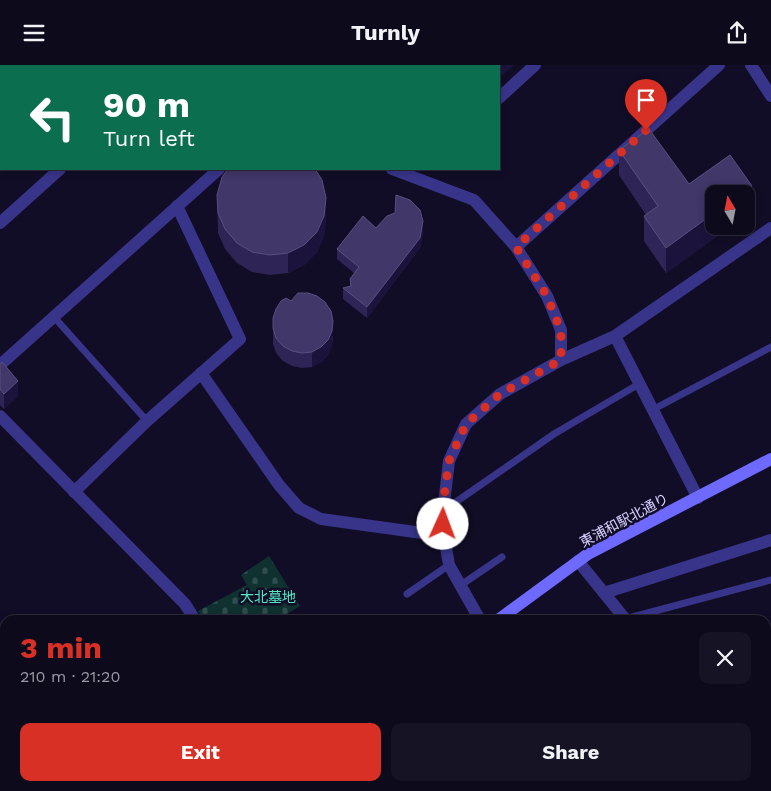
<!DOCTYPE html>
<meta charset="utf-8">
<style>
body{margin:0;font-family:"Work Sans","Noto Sans JP",sans-serif;background:#161325;color:#f1f3f6;height:100vh;display:flex;flex-direction:column;font-size:19px;white-space:nowrap}
*{box-sizing:border-box;margin:0}
p{font-size:16px;color:#9a9aa3}
.icon{flex:none;width:28px;height:28px;fill:none;stroke:currentColor;stroke-width:2;stroke-linecap:round;stroke-linejoin:round}
.map{position:relative;flex:1;overflow:hidden}
.sheet{position:absolute;left:0px;top:550px;width:771px;height:176px;display:flex;flex-direction:column;background:#0d0a1c;border-radius:15px 15px 0 0;box-shadow:0 2px 8px #0003,0 0 0 1px #2d2b3b}
.sheet>*{flex:none}
.top-card{position:absolute;left:0px;top:0px;width:500px;height:105px;box-shadow:0 2px 8px #0003,0 0 0 1px #2d2b3b;background:#0b6e4f;color:#fff;overflow:hidden}
.needle{width:32px;rotate:350deg}
.controls{position:absolute;left:705px;top:120px;display:grid;gap:10px}
.controls a{display:grid;place-items:center;width:50px;height:50px;border-radius:10px;background:#0d0a1c;box-shadow:0 2px 8px #0003,0 0 0 1px #2d2b3b;font-size:25px}
.pin{position:absolute;display:grid;place-items:center;width:42px;height:42px;color:#fff;margin:-51px -21px;border-radius:50% 50% 50% 0;rotate:-45deg;box-shadow:0 0 5px #0007}
.pin .icon{rotate:45deg}
.me{position:absolute;width:55px;margin:-28px;rotate:2deg;stroke-linejoin:round;filter:drop-shadow(0 0 4px #0008)}
.turn{display:flex;align-items:center;gap:18px;height:105px;padding:0 20px;font-size:22px}
.turn .icon{width:65px;height:65px;stroke-width:2.5}
.turn b{display:block;font-size:35px;line-height:42px}
.round{display:grid;place-items:center;flex:none;width:52px;height:52px;border-radius:10px;background:#161325}
.head{display:flex;align-items:center;justify-content:space-between;height:85px;padding:0 20px}
h1{font-size:30px;font-weight:700;line-height:38px;color:#d93025}
.button{display:flex;gap:10px;margin-top:auto;padding:10px 20px}
.button a{flex:1;height:58px;border-radius:10px;background:#d93025;color:#fff;font-size:20px;font-weight:700;line-height:58px;text-align:center}
.button a+a{background:#161325;color:#f1f3f6}
header{display:flex;justify-content:space-between;align-items:center;height:65px;padding:0 20px;background:#0d0a1c;font-size:22px;font-weight:700}
.map>svg:first-child{display:block}
.cemetery{fill:url(#cemetery-stones)}
.lines{fill:none;stroke-linecap:round;stroke-linejoin:round}
.lane{stroke:#383489;stroke-width:7}
.street{stroke:#383489;stroke-width:12}
.secondary{stroke:#6e69ff;stroke-width:12}
.wall{fill:#2f2456}
.shaded-wall{fill:#1b133b}
.building{fill:#413768;stroke:#594f80}
.route{stroke:#d93025;stroke-width:9;stroke-dasharray:0 16.2}
.labels{text-anchor:middle;dominant-baseline:central;stroke-width:5;stroke-linejoin:round;paint-order:stroke}
.street-label{font-size:14px;fill:#d8d2ff;stroke:#110d26}
.park-label{font-size:14px;fill:#54e9c5;stroke:#110d26}
</style>
<header><svg class="icon" aria-label="menu" viewBox="0 0 24 24"><path d="M4 6h16M4 12h16M4 18h16"/></svg>Turnly<svg class="icon" aria-label="share" viewBox="0 0 24 24"><path d="M12 15V3M7 8l5-5 5 5M5 13v7h14v-7"/></svg></header>
<div class="map">
<svg width="771" height="726" viewBox="0 0 771 726">
<defs>
<pattern id="cemetery-stones" width="16" height="16" patternUnits="userSpaceOnUse" patternTransform="scale(1.25)"><rect width="16" height="16" fill="#0f3130"/><path d="M2 7V4a2 2 0 0 1 4 0v3zM10 15v-3a2 2 0 0 1 4 0v3z" fill="#314e4f"/></pattern>
</defs>
<rect width="100%" height="100%" fill="#110d26"/>
<!-- cemetery -->
<path class="cemetery" d="M269,491L300,541L277,555H204L198,546L247,520L241,510Z"/>
<g class="lines">
<!-- lane -->
<g class="lane">
<path d="M54,252L147,356"/>
<path d="M654,344L771,282"/>
<path d="M443,446L554,369L639,319"/>
<path d="M461,520L502,492"/>
<path d="M407,529L449,500"/>
<path d="M625,554L771,515"/>
<path d="M766,600L771,599"/>
<path d="M766,683L771,681"/>
<path d="M53,726L55,721"/>
</g>
<!-- street -->
<g class="street">
<path d="M261,0L262,1"/>
<path d="M751,0L771,31"/>
<path d="M174,1L175,0"/>
<path d="M333,1L334,0"/>
<path d="M499,33L535,0"/>
<path d="M392,104L474,135L516,182L547,231L561,265V295"/>
<path d="M0,158L60,104"/>
<path d="M516,182L719,0"/>
<path d="M615,271L698,433"/>
<path d="M0,300L219,104"/>
<path d="M201,308L279,420L299,443L321,454L444,471"/>
<path d="M0,351L185,539L195,555"/>
<path d="M74,427L147,356L240,274L177,141"/>
<path d="M578,496L626,555"/>
<path d="M604,528L771,475"/>
<path d="M480,555L449,500L444,471L443,447L449,396L466,359L500,329L561,295L615,271L771,163"/>
<path d="M0,582H5"/>
<path d="M310,721L313,726"/>
<path d="M515,721L519,726"/>
<path d="M703,721L706,726"/>
<path d="M470,726L477,721"/>
<path d="M665,726L671,721"/>
</g>
<!-- secondary -->
<g class="secondary">
<path d="M16,1L18,0"/>
<path d="M0,16L1,15"/>
<path d="M498,555L588,489L771,394"/>
<path d="M265,726L271,721"/>
</g>
</g>
<!-- wall -->
<g class="wall">
<path d="M55,0H161L160,1H55Z"/>
<path d="M461,0H513L499,13V1H461Z"/>
<path d="M619,85L689,119L752,146L666,208L644,176V151L646,150L619,110Z"/>
<path d="M217,130L326,153L324,171L317,187L304,200L288,208L270,210L252,207L237,198L225,184L218,168Z"/>
<path d="M376,163L423,167L420,183L367,253L343,234V223L350,221V214L354,208L337,194V184Z"/>
<path d="M273,253L333,271L332,281L328,290L321,297L312,302L302,303L292,301L283,296L276,288L273,279Z"/>
<path d="M0,299L18,331L4,344L0,340Z"/>
</g>
<!-- shaded-wall -->
<g class="shaded-wall">
<path d="M79,0H93V1H78Z"/>
<path d="M144,0H161L160,1H143Z"/>
<path d="M483,0H513L499,13V1H483Z"/>
<path d="M752,121V146L746,150V129H741Z"/>
<path d="M326,133V153L324,171L317,187L304,200L288,208V188Z"/>
<path d="M714,148V161H731L666,208V183Z"/>
<path d="M423,156V167L420,183L367,253V242Z"/>
<path d="M333,256L332,281L328,290L321,297L312,302V287Z"/>
<path d="M18,316V331L4,344V329Z"/>
</g>
<!-- building -->
<g class="building">
<path d="M66,0H79L78,1H67Z"/>
<path d="M105,0H144L143,1H106Z"/>
<path d="M649,64L689,119L730,90L752,121L741,129H714V148L666,183L644,151L658,141L619,85Z"/>
<path d="M228,104H315L322,115L326,133L324,151L317,167L304,180L288,188L270,190L252,187L237,178L225,164L218,148L217,130L222,112Z"/>
<path d="M396,130L410,135L420,145L423,156L420,173L367,242L343,223L351,221L350,214L359,202L337,184L363,151L376,163L387,151L395,148Z"/>
<path d="M298,228H308L317,231L325,237L331,246L333,256L332,266L328,275L321,282L312,287L302,288L292,286L283,281L276,273L273,263V253L276,244L281,236L286,233L291,236Z"/>
<path d="M2,297L18,316L4,329L0,324V299Z"/>
</g>
<g class="lines">
<!-- route -->
<path class="route" d="M443,459L442,447L449,396L466,359L500,329L561,295V266L547,231L516,182L646,65"/>
</g>
<g class="labels">
<!-- street labels -->
<g class="street-label">
<text transform="translate(624 455) rotate(-28)">東浦和駅北通り</text>
</g>
<!-- park labels -->
<g class="park-label">
<text x="268" y="532">大北墓地</text>
</g>
</g>
</svg>
<div class="controls">
<a><svg class="needle" viewBox="-14 -14 28 28"><path d="M0-13l5 13h-10z" fill="#e53935"/><path d="M0 13l5-13h-10z" fill="#9a9aa3"/></svg></a>
</div>
<div class="pin" style="left:646px;top:65px;background:#d93025"><svg class="icon" aria-label="arrive" viewBox="0 0 24 24"><path d="M6 21V4h12l-3 4 3 4H6"/></svg></div>
<svg class="me" style="left:443px;top:459px" viewBox="-20 -20 40 40"><circle r="19" fill="#fff"/><path d="M0-13L10 11 0 6-10 11z" fill="#d93025"/></svg>
<div class="top-card">
<div class="turn"><svg class="icon" aria-label="left" viewBox="0 0 24 24"><path d="M17 20v-9H6M10 6l-5 5 5 5"/></svg><div><b>90 m</b>Turn left</div></div>
</div>
<section class="sheet">
<div class="head"><div><h1>3 min</h1><p>210 m · 21:20</p></div><a class="round"><svg class="icon" aria-label="close" viewBox="0 0 24 24"><path d="M6 6l12 12M18 6L6 18"/></svg></a></div>
<div class="button"><a>Exit</a><a>Share</a></div>
</section>
</div>
